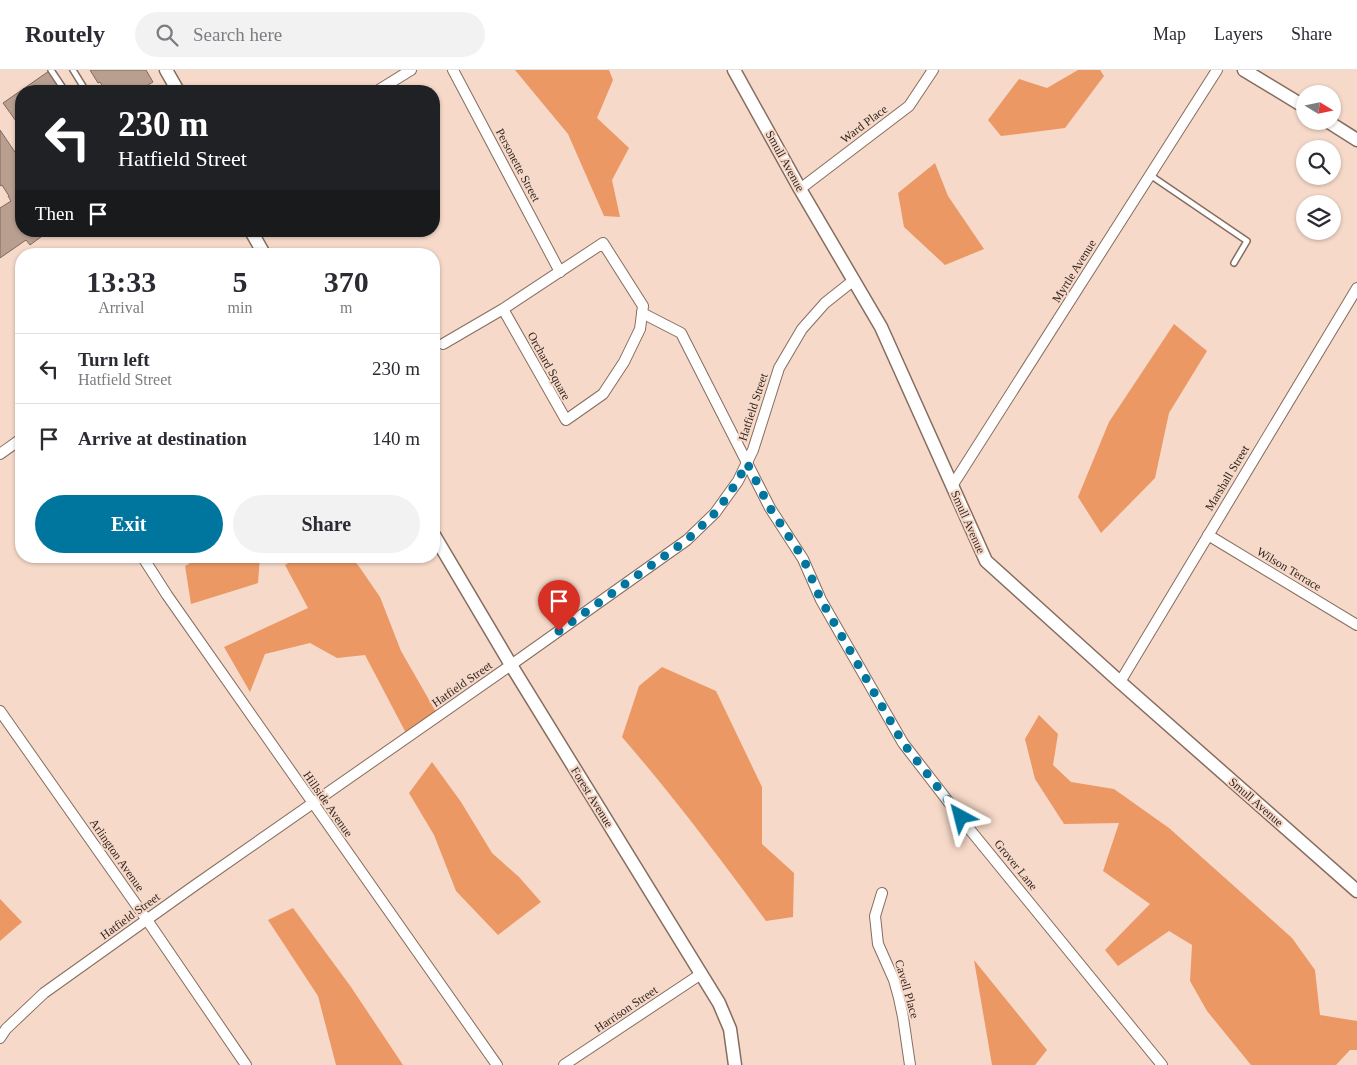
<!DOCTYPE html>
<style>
body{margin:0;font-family:Georgia,serif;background:#f2f2f3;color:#2b2b33;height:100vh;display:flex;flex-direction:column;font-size:19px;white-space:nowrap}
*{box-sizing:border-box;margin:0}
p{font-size:16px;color:#7c7c81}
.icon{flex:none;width:28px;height:28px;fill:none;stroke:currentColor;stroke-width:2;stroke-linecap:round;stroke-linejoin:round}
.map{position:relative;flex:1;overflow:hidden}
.details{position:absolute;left:15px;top:178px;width:425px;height:315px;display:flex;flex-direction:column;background:#fff;border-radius:20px;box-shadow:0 1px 4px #0004}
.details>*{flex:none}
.guide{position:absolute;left:15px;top:15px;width:425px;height:152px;border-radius:20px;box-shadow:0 1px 4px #0004;background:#202124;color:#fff;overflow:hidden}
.needle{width:32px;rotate:100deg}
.controls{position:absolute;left:1296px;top:15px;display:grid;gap:10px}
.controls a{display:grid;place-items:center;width:45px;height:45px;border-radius:50%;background:#fff;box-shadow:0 1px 4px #0004;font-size:25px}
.pin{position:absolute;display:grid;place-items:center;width:42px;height:42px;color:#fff;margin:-51px -21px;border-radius:50% 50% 50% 0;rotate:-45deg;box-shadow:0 0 5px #0007}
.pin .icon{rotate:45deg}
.me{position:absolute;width:55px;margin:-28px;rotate:322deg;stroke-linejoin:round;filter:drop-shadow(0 0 4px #0008)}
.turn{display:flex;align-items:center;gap:18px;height:105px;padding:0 20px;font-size:22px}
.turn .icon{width:65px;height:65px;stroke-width:2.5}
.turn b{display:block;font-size:35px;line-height:42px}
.then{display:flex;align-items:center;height:48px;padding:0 20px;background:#0003;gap:10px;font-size:19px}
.eta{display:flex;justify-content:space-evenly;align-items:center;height:85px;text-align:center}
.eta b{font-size:30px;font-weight:700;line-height:35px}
.cta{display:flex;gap:10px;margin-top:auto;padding:10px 20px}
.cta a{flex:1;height:58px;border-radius:30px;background:#00759e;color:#fff;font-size:20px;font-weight:700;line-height:58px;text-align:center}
.cta a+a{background:#f2f2f3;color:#2b2b33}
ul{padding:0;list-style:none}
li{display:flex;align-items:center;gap:15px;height:70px;padding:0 20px;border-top:1px solid #e1e1e2}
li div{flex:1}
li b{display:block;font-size:19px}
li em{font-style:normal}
header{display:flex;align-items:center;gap:30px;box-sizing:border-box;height:70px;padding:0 25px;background:#fff;border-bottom:1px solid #e1e1e2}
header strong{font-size:24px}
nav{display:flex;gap:28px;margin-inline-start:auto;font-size:18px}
.search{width:350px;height:45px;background:#f2f2f3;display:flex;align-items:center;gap:12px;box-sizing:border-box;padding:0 18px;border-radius:28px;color:#7c7c81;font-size:19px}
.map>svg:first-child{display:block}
.forest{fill:#eb9864}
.building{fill:#b99f8f;stroke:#81695a}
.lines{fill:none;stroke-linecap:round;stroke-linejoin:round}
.service-casing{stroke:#866d5f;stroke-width:8}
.minor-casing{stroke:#866d5f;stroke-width:12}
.tertiary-casing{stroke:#866d5f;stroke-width:15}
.service{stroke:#fff;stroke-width:5}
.minor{stroke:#fff;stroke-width:10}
.tertiary{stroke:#fff;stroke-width:12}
.route{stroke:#00759e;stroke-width:9;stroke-dasharray:0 16.2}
.labels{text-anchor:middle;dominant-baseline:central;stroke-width:4;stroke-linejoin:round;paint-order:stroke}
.street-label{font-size:12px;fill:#322721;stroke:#f6d9c9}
</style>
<header>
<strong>Routely</strong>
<div class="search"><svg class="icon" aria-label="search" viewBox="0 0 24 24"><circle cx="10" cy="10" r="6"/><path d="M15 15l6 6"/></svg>Search here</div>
<nav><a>Map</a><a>Layers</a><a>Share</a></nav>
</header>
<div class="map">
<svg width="1357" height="995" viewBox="0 0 1357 995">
<rect width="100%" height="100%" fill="#f6d9c9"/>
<!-- forest -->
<g class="forest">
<path d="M515,0H609L613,10L597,48L629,78L612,110L620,147L604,146L568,64Z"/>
<path d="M1078,0H1100L1104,6L1065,58L1001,66L988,50L1019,9L1047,18Z"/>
<path d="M935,93L948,126L984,179L945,195L904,157L898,123Z"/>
<path d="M1174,254L1207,281L1169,343L1155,408L1101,463L1078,427L1109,352Z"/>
<path d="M203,486H260L258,513L191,534L185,496Z"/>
<path d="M301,486H348L358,495L380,527L401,581L436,642L406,663L365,585L337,588L310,573L265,584L250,622L224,577L308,538L285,495Z"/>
<path d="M662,597L716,621L762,717V774L794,803L793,847L766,851C720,788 673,726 622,667L639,616Z"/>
<path d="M1039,645L1058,664L1053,695L1071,712L1114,719L1169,758L1292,868L1315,900L1320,945L1357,951V980H1350L1336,995H1251L1207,941L1190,911L1192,875L1169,861L1118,896L1105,880L1150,834L1103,801L1119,753L1064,754L1035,709L1025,669Z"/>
<path d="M432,692L461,732L492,783L519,807L541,832L498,865L456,821L434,765L409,723Z"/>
<path d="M0,829L22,852L0,871Z"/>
<path d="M293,838L351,917L403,995H336L318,926L268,850Z"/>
<path d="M974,890L1047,980L1035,995H992Z"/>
</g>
<!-- building -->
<g class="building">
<path d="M90,0H146L153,12L138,21H97L103,17L100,12L98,13Z"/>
<path d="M49,1L61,20L59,21H21V47L16,51L3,33Z"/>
<path d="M0,60L21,91V161H49L30,175L26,170L0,188V138L11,131L8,126H9L2,115L0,116Z"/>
</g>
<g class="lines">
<defs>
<g id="service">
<path d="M51,0L65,21"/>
<path d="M73,0L86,21"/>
<path d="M1150,105L1247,171L1234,193"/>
</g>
<g id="minor">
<path d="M453,0L560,202"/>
<path d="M377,21L411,0"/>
<path d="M800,119L909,36L933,0"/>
<path d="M642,243L681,263L770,438L803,489L821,530L903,673L971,761L1162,995"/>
<path d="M443,274L503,239L603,173L643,236L640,259L624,292L603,324L566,350L503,239"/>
<path d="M0,384L21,369"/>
<path d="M952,416L1217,0"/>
<path d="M1208,465L1357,555"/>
<path d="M142,486L167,525L497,995"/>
<path d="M1120,612L1357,218"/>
<path d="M0,641L147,850L246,995"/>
<path d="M882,823L875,846L878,874L894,910L899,928L903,947L910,995"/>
<path d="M0,968L6,959L44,923L194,816L511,595L687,470L715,443L738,411L753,380L779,298L802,259L825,233L854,210"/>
<path d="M564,995L701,904"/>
</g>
<g id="tertiary">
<path d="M166,0L178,21"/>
<path d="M734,0L800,119L881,257L986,491L1120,612L1357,821"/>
<path d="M1244,0L1305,37"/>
<path d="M1327,51L1357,70"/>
<path d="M251,161L264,184"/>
<path d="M434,465L511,595L719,933L730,959L735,995"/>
</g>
</defs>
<!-- service casing -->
<use href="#service" class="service-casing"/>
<!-- minor casing -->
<use href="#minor" class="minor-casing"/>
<!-- tertiary casing -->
<use href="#tertiary" class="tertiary-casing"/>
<!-- service -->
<use href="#service" class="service"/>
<!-- minor -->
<use href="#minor" class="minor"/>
<!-- tertiary -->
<use href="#tertiary" class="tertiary"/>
</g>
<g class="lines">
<!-- route -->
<path class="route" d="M559,561L687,470L715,443L727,427L738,410L747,393L770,438L803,488L821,530L903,673L961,747"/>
</g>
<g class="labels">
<!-- street labels -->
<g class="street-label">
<text transform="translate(864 54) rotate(-37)">Ward Place</text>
<text transform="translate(785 91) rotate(61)">Smull Avenue</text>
<text transform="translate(518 95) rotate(62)">Personette Street</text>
<text transform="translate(1074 201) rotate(-58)">Myrtle Avenue</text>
<text transform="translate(549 296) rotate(61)">Orchard Square</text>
<text transform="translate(753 337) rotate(-72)">Hatfield Street</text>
<text transform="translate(1227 408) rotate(-59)">Marshall Street</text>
<text transform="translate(968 452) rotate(66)">Smull Avenue</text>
<text transform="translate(1289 499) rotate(31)">Wilson Terrace</text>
<text transform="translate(462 614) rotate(-35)">Hatfield Street</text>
<text transform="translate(592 727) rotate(58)">Forest Avenue</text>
<text transform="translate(1256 732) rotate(41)">Smull Avenue</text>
<text transform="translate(328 734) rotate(55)">Hillside Avenue</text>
<text transform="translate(117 785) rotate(55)">Arlington Avenue</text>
<text transform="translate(1016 795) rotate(51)">Grover Lane</text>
<text transform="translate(130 846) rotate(-36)">Hatfield Street</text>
<text transform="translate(907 919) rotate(74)">Cavell Place</text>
<text transform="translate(626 939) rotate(-34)">Harrison Street</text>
</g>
</g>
</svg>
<div class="controls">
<a><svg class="needle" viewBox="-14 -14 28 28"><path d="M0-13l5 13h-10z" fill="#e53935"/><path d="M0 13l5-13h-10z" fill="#7c7c81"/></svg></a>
<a><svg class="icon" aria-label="search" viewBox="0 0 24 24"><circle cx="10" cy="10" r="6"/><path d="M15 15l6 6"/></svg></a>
<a><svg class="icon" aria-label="layers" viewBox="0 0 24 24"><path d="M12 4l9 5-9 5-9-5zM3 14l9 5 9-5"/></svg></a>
</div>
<div class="pin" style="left:559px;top:561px;background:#d93025"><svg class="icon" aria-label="arrive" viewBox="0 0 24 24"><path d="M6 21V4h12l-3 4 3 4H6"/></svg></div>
<svg class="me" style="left:961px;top:747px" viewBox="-20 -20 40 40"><path d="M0-17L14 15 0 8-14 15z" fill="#00759e" stroke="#fff" stroke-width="4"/></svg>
<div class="guide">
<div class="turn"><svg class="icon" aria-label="left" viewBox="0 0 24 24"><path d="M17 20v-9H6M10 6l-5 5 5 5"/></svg><div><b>230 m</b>Hatfield Street</div></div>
<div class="then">Then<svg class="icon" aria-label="arrive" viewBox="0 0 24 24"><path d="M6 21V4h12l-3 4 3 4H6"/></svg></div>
</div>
<section class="details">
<div class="eta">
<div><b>13:33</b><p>Arrival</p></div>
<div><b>5</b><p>min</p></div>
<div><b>370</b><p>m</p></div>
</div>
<ul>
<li><svg class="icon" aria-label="left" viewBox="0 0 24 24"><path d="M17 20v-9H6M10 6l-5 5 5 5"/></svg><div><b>Turn left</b><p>Hatfield Street</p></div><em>230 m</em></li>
<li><svg class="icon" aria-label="arrive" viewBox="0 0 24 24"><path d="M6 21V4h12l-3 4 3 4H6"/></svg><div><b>Arrive at destination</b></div><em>140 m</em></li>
</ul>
<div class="cta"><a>Exit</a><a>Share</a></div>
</section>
</div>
